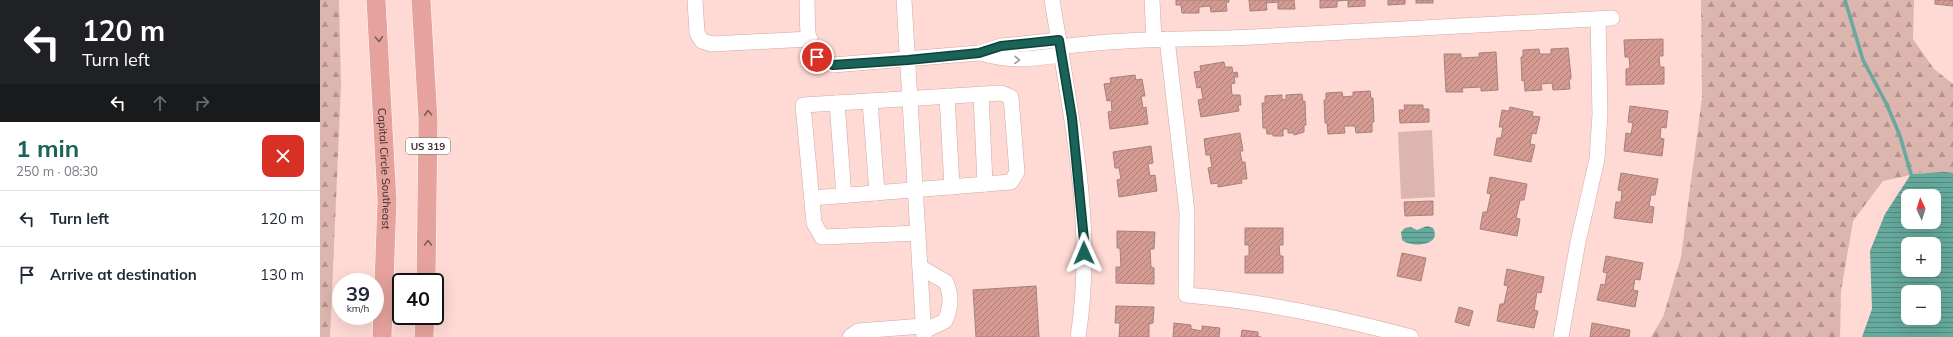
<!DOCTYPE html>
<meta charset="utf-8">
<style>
body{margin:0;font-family:Mulish,sans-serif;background:#f6f6f7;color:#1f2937;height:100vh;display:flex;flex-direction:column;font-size:15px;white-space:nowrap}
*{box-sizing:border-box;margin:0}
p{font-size:13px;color:#747a83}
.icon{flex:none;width:22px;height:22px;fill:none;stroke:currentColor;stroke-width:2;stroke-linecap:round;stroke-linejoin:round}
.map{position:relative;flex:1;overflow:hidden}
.details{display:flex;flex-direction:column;background:#fff;width:320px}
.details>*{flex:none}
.banner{background:#202124;color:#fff;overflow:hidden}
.needle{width:26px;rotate:356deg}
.tools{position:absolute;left:1581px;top:189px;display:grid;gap:8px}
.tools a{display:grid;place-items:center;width:40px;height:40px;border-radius:8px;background:#fff;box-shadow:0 4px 16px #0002;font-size:20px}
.speed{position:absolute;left:12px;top:273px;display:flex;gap:8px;font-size:20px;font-weight:700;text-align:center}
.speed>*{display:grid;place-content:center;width:52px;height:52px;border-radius:50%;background:#fff;box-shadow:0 4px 16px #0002;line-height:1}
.speed small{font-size:10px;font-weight:400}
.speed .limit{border:2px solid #111;border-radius:6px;background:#fff;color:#111}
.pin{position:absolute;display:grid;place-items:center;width:34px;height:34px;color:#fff;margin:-17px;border:2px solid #fff;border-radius:50%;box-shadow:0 1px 4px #0007}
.me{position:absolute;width:44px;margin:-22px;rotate:359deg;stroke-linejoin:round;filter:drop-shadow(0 0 3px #0008)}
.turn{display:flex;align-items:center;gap:14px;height:84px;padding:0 16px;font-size:18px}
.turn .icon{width:52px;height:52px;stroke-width:2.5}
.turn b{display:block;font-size:28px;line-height:34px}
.lanes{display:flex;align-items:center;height:38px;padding:0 16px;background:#0003;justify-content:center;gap:20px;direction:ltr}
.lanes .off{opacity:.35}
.round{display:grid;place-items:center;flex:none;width:42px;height:42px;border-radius:8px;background:#f6f6f7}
.headline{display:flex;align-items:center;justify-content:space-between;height:68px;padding:0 16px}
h1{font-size:24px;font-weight:700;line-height:30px;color:#196358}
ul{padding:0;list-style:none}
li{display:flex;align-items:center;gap:12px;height:56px;padding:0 16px;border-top:1px solid #e0e1e3}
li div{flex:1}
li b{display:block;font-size:15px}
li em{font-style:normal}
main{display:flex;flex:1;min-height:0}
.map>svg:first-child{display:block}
.forest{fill:url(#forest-firs)}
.garden{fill:#dcb5af}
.water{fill:url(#water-rules);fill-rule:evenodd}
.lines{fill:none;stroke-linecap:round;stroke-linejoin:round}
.stream{stroke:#65aa9d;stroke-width:3.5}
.building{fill:url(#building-hatch);stroke:#a4827e}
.minor-casing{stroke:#cdaaa5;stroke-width:16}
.major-casing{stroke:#fff;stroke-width:20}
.minor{stroke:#fff;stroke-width:15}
.major{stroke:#e6a39d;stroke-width:19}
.oneway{stroke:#7f5c58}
.oneway2{stroke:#9c9694}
.route-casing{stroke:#104039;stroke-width:10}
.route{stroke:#196358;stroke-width:7}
.labels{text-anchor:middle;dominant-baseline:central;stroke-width:3.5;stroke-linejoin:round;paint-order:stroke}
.shield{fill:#fff;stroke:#756b6a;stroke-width:1}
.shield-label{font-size:10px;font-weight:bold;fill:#3a2c2a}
.street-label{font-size:11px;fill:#3a2c2a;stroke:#fff}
</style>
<main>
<section class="details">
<div class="banner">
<div class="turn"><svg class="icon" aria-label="left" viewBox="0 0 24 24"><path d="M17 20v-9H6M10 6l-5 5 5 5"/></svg><div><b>120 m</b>Turn left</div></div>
<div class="lanes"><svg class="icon" aria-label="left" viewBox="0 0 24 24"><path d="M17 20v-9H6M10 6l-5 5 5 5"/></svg><svg class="icon off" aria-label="ahead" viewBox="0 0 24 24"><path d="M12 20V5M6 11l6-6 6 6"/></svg><svg class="icon off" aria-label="right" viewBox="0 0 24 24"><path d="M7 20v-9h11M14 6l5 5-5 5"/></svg></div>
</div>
<div class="headline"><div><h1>1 min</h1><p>250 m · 08:30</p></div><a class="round" style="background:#d93025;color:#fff"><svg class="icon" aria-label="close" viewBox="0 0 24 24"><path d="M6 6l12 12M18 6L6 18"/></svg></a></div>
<ul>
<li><svg class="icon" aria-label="left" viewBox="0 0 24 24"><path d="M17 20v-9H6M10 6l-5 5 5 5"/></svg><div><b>Turn left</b></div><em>120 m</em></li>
<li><svg class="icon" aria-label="arrive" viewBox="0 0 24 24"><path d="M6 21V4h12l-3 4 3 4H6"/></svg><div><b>Arrive at destination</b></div><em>130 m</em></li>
</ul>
</section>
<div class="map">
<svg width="1633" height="337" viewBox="0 0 1633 337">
<defs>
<pattern id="forest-firs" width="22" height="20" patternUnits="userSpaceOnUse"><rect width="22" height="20" fill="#dcb5af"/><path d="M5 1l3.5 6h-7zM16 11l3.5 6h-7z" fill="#b3938f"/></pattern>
<pattern id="water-rules" width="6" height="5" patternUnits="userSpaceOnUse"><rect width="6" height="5" fill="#65aa9d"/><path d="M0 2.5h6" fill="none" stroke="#548b80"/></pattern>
<pattern id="building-hatch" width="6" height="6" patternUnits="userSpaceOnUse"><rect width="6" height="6" fill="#d59a92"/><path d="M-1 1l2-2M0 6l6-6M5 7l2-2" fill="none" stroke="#ae7e77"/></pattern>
</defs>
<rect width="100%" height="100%" fill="#ffd9d4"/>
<!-- forest -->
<g class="forest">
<path d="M0,0H19L21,86L10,337H0Z"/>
<path d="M1381,0H1594L1593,39L1614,69L1633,84V174L1600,173L1563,181L1533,221L1521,291L1520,337H1331L1343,317L1361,257L1382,98Z"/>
</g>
<!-- garden -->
<path class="garden" d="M1112,130L1115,197L1081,199L1078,132Z"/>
<!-- water -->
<g class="water">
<path d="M1625,172L1633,173V337H1542L1552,309L1550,251L1565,214L1591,174ZM1588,196H1614V222H1588ZM1588,244H1614V270H1588ZM1588,292H1614V318H1588Z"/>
<path d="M1107,226L1113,228C1123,246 1091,248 1082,240L1081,232L1085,228L1091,227L1097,230Z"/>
</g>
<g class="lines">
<!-- stream -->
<path class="stream" d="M1525,0L1543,60L1567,105L1580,136L1591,174"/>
</g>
<!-- building -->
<g class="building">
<path d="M909,0V2L906,3L907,11L891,12L890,6L879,7V13H862L861,5H856V0Z"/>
<path d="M929,0H974L975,9H958V2L946,3L947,10L930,11Z"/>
<path d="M1000,0H1045V6L1028,7V0L1017,1V7L1000,8Z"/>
<path d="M1068,0H1085V4L1068,5Z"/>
<rect x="1096" y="0" width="17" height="3"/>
<path d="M1615,0H1633V6L1615,4Z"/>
<path d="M1343,39V56H1339L1340,67H1344V84L1306,85V69L1310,68L1309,57H1305L1304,40Z"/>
<path d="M1248,48L1251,76V79H1249L1250,89L1233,90L1232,83L1221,84L1222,90L1205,91L1204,80L1202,81L1201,57H1203V50L1219,49L1220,54H1231V49Z"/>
<path d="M1176,52L1178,90L1161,91V87L1142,88L1143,92H1126L1124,54H1141V58L1159,57V53Z"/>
<path d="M903,62H904L905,67H912L913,73L917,72L918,77H914L915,83L911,84L912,95H920L921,105H918L919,111L881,117L878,100L883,99L881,87L877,88L874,72L881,71L880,66Z"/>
<path d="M815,75L816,80L822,79L825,96H821L823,108L826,107L828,124L790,129L788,112L792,111L791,100L787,101L784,84L791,83L790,78Z"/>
<path d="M1050,91L1051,98H1053L1054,122H1052V132L1036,133L1035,126H1024L1025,133L1008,134L1007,123H1005L1004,100H1006V93L1022,92L1023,97L1033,96V92Z"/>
<path d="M982,94L983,102L985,101L986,125H984V132L974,135V133H968V129H963V136H953V134H947L946,128H943L942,103H945V96L962,95V100L966,99V95Z"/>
<path d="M1084,105H1103V109H1109V122L1080,123L1079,110H1085Z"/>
<path d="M1310,106L1348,111L1346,128L1341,127L1340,138L1344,139L1342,156L1304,151L1306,133L1311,134L1313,123L1308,122Z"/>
<path d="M1190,107L1213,112L1212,116L1220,117L1216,134L1212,133L1210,144L1215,145L1211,162L1174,155L1177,138H1181L1183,127H1179L1182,110L1189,111Z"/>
<path d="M920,133L923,151H920L922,162H925L927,179H921L922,183L898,187V183L891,184L888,168L892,167L890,155H886L884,139Z"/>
<path d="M831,146L833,163L828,164L830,176L835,175L837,191L799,197L797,180L801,179L799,168H795L793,152Z"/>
<path d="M1301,173L1338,179L1335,195H1331L1329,206L1334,207L1332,223L1294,218L1296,202H1301L1302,191L1298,190Z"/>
<path d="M1170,177L1207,184L1204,200H1200L1196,218L1200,219L1197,236L1160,229L1163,212H1167L1171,194L1167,193Z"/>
<path d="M1113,201V215L1085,216L1084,202Z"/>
<path d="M925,228H963V245H959L960,256H963V273H925V256H929V245H925Z"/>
<path d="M797,231L835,232L834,249H830L831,267L834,268V284L796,283V267H801L800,248H797Z"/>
<path d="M1082,253L1106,258L1101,281L1077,276Z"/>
<path d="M1286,256L1323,263L1320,280L1315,279L1313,290L1318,291L1315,307L1277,300L1281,284L1285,285L1287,273L1283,272Z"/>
<path d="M1187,269L1224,277L1221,293L1217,292L1214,310L1218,311L1214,328L1177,321L1180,304H1184L1188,286L1184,285Z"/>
<path d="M716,286L719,337H656L653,290Z"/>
<path d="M796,306L834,307L833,323L829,324V337H799L800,323H795Z"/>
<path d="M1139,307L1153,311L1149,326L1135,322Z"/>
<path d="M854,323L871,325V329L882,331V326L900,328L899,337H853Z"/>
<path d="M1272,323L1310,330L1309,337H1270Z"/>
<path d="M922,330L938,332V337H941H921Z"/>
</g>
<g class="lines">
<defs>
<g id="minor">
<path d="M375,0L377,33L382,41L392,44L490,39"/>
<path d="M487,0C488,16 485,43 496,56C500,60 508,62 513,65L659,53L681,46L739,40"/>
<path d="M584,0L604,337"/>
<path d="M732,0C750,110 776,225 758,337"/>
<path d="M832,0L834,39"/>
<path d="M847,39L867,212L866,295C942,301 1017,317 1091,337"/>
<path d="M740,47C804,38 868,40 933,37C1052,31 1172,25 1292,18"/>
<path d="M660,53C693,62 708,59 741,55"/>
<path d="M661,94L665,184"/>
<path d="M627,96L632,187"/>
<path d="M550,101L557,193"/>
<path d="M517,103L524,196"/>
<path d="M492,198L691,182L697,172L691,97L681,93L483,105L494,223L502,237L598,233"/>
<path d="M600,267L626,282C632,297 631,307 625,321L604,331"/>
<path d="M530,337L538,331L603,326"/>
<path d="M1241,337L1258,242L1277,159L1280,114L1278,19"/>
</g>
<g id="major">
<path id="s1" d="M56,0L67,201L62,337"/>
<path d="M101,0L108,120L106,282"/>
<path d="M104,337L105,316"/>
</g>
</defs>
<!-- minor casing -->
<use href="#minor" class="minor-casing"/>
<!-- major casing -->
<use href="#major" class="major-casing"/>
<!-- minor -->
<use href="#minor" class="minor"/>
<!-- major -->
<use href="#major" class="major"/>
</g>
<!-- one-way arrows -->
<defs><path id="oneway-chevron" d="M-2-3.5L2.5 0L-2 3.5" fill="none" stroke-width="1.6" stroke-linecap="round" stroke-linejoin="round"/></defs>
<g class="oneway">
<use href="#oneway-chevron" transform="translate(59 39) rotate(87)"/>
<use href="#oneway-chevron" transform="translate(108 113) rotate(-93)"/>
<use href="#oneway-chevron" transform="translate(108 243) rotate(-89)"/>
</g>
<use class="oneway2" href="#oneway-chevron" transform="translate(697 60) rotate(2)"/>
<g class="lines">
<defs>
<path id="route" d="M497,57L513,65L588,60L659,53L681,46L739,40L752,118L764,240V253"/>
</defs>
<!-- route casing -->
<use href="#route" class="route-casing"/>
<!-- route -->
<use href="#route" class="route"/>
</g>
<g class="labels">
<!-- shield labels -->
<rect class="shield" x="86" y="138" width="44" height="16" rx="3"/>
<g class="shield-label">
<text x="108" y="146">US 319</text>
</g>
<!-- street labels -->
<g class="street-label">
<text stroke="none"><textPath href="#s1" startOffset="169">Capital Circle Southeast</textPath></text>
</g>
</g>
</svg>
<div class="tools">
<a><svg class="needle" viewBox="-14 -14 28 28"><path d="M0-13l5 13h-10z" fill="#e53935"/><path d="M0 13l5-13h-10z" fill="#747a83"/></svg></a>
<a>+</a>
<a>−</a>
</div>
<div class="speed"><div>39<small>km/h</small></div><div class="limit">40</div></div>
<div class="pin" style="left:497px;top:57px;background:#d93025"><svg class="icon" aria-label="arrive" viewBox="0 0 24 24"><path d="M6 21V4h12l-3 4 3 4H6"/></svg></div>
<svg class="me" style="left:764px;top:253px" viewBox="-20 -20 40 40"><path d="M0-17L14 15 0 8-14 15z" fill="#196358" stroke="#fff" stroke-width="4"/></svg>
</div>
</main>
